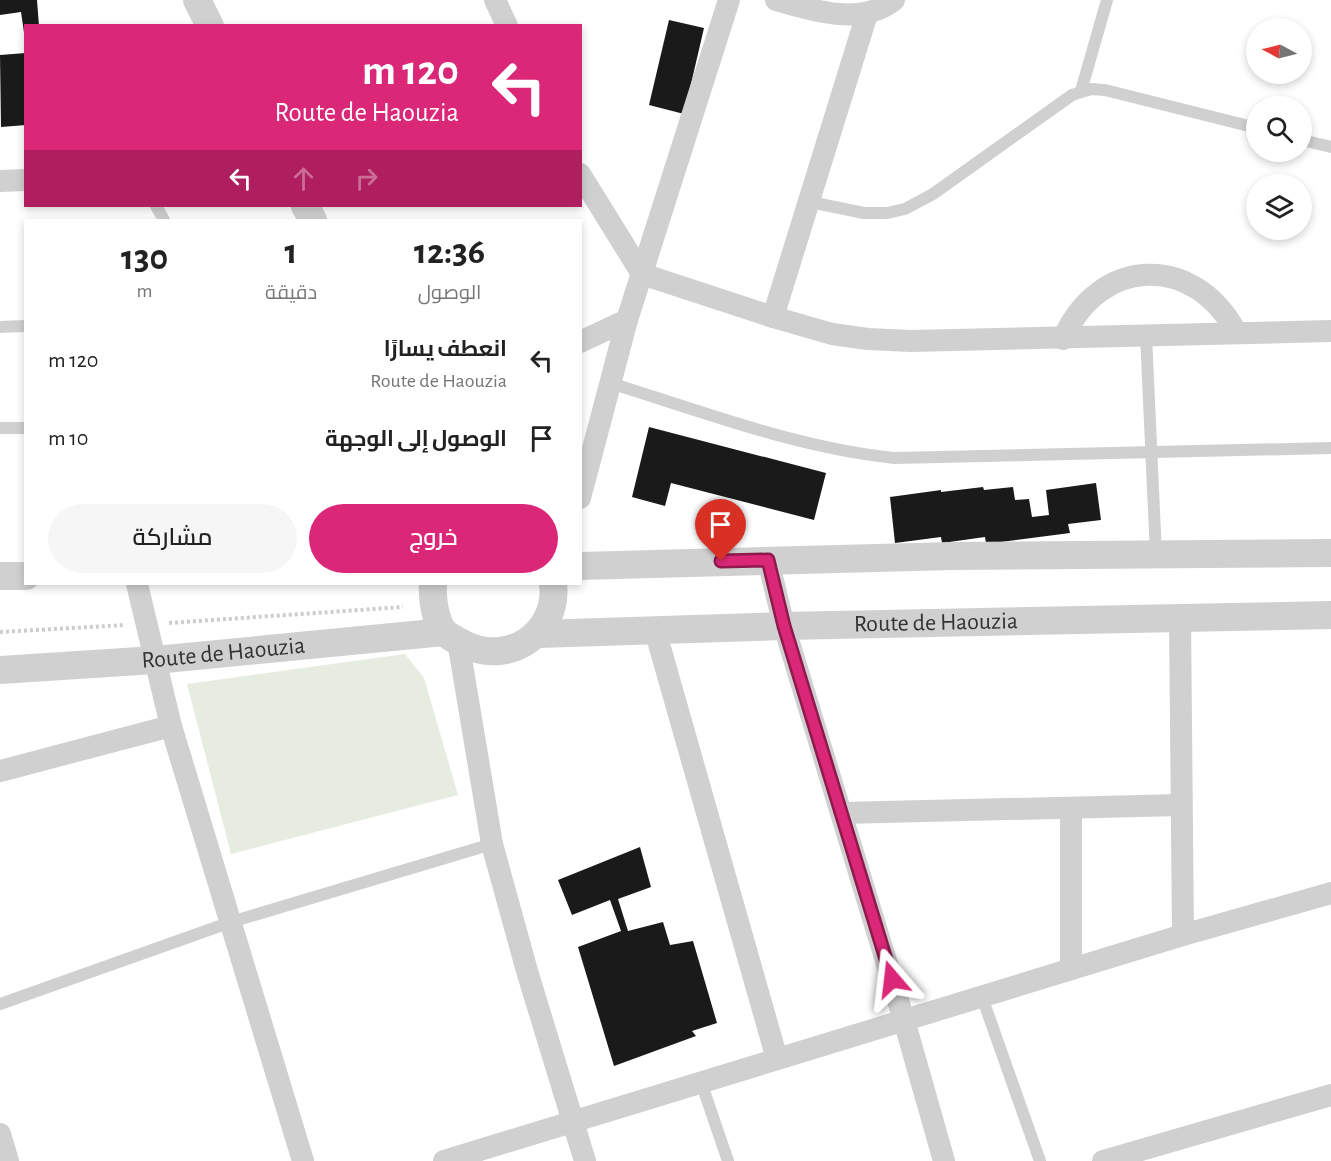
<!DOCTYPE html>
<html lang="ar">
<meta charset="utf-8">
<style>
body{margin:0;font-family:"Alegreya Sans",Cairo,sans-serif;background:#f6f6f6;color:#222;direction:rtl;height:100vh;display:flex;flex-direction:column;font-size:22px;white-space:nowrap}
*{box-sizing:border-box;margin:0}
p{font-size:20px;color:#767676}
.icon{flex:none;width:33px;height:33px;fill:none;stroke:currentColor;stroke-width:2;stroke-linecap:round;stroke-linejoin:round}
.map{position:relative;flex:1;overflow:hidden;direction:ltr}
.side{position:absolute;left:24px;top:219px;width:558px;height:366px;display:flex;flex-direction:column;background:#fff;border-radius:0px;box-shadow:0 3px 9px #0003;direction:rtl}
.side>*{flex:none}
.banner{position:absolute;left:24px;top:24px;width:558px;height:183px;border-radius:0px;box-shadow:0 3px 9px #0003;direction:rtl;background:#db2777;color:#fff;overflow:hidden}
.needle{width:39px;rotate:277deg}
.tools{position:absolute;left:1246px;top:18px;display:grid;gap:12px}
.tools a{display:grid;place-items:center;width:66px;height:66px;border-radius:50%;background:#fff;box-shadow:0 3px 9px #0003;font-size:30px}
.pin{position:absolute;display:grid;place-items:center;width:51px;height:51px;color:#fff;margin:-62px -26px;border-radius:50% 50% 50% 0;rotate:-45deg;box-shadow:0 0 6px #0007}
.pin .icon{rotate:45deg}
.me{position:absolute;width:66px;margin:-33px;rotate:343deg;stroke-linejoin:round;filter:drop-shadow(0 0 4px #0008)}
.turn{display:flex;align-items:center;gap:21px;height:126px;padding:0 24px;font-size:27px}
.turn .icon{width:78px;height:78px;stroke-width:2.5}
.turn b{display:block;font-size:42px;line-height:51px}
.lanes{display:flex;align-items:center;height:57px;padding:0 24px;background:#0003;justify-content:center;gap:30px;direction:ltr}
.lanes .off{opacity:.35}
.eta{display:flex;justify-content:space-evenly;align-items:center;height:102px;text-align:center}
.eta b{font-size:36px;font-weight:600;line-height:42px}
.action{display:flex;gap:12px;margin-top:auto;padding:12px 24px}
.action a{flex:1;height:69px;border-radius:36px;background:#db2777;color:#fff;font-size:24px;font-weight:600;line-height:69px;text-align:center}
.action a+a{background:#f6f6f6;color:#222}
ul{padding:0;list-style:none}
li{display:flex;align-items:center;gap:18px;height:78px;padding:0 24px}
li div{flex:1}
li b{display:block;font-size:22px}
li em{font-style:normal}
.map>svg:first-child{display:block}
.green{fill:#e6ecdf}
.building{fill:#1a1a1a}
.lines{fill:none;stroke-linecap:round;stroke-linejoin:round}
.path{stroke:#cdcdcd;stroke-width:4;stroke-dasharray:3 3;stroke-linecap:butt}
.service{stroke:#d0d0d0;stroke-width:12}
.minor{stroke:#d0d0d0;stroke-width:22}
.tertiary{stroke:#d0d0d0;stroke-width:28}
.route-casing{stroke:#8e194d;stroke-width:15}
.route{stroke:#db2777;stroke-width:10}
.labels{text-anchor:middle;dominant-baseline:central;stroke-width:6;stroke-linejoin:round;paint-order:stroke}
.street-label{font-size:24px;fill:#333;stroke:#fff}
</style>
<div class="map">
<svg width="1331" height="1161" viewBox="0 0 1331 1161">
<rect width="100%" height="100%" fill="#fff"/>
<!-- green -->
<path class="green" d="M405,654L424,678L458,795L231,854L187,684Z"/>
<!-- building -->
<g class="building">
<path d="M0,0H37L39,26H26V46L21,12L0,15Z"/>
<path d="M669,20L704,28L684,114L649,105Z"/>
<path d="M26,53V125L1,127L0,55Z"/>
<path d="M649,427L826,473L814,520L671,483L665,506L632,497Z"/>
<path d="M1096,483L1101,520L1068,524L1070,533L986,544L985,537L942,543L941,537L895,543L890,497L941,490V492L983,487L984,490L1013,487L1015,500L1029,499L1032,517L1049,515L1046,490Z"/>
<path d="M640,847L651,887L618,899L628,931L663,922L670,945L693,941L717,1023L692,1031L696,1036L614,1066L578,947L621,931L610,900L572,915L558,880Z"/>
</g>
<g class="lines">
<!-- path -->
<g class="path">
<path d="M169,623L403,607"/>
<path d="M0,632L125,625"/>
</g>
<!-- service -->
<g class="service">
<path d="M1081,91L1107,0"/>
<path d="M1302,140L1331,147"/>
<path d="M810,202L864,213H887L905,209L933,194L1072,95L1091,89L1105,90L1257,128"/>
<path d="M156,206L164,220"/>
<path d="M0,327L26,326"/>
<path d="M1146,335L1156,555"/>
<path d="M610,383C704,412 797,448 894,458L1331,448"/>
<path d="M0,428H26"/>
<path d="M982,997L1040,1161"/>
<path d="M0,1004L231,922L492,844"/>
<path d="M701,1082L728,1161"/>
</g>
<!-- minor -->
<g class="minor">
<path d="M495,0L507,26"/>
<path d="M776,0C814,11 861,26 894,0"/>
<path d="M580,174L642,274L773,317L832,334L868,339L911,341L1331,331"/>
<path d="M0,181L26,180"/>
<path d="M773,317L867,14"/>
<path d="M1063,339C1099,256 1194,253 1236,332"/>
<path d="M580,342L627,320"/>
<path d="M580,498L627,320L729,0"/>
<path d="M768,560L784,626L904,1020L944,1161"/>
<path d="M137,584L171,726L303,1161"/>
<path d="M1180,618L1183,935"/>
<path d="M655,630L777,1059"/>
<path d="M458,641L492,844L527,971L585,1161"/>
<path d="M0,771L171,726"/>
<path d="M1071,808V969"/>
<path d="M842,813L1181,805"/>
<path d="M0,1134L8,1161"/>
<path d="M444,1161L1183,935L1331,893"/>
<path d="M1103,1161L1331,1095"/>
</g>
<!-- tertiary -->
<g class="tertiary">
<path d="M197,0L210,26"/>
<path d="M305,206L313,220"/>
<path d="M580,566L952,556L1331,553"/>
<path d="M0,576H26"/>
<path d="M433,584C432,598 435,621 444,632C449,637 458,641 464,644C508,667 559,633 553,584"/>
<path id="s1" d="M538,634L784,626L1331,615"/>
<path id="s2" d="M0,670L155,660L444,632"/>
</g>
</g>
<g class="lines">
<defs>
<path id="route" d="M721,561L768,560L784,626L892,979"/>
</defs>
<!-- route casing -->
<use href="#route" class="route-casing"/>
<!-- route -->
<use href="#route" class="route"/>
</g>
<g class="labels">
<!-- street labels -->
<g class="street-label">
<text stroke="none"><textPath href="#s1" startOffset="398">Route de Haouzia</textPath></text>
<text stroke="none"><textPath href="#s2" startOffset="224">Route de Haouzia</textPath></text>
</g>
</g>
</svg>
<div class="tools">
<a><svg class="needle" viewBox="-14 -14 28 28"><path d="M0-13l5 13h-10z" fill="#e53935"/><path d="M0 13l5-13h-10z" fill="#767676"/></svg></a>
<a><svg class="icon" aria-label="search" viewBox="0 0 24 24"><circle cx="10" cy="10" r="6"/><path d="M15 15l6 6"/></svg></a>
<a><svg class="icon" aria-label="layers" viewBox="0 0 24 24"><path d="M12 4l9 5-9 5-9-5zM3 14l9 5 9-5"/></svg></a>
</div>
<div class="pin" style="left:721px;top:561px;background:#d93025"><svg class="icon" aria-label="arrive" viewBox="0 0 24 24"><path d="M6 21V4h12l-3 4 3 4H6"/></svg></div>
<svg class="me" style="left:892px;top:979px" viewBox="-20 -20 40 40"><path d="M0-17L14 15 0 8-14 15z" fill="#db2777" stroke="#fff" stroke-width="4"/></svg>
<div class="banner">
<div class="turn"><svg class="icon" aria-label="left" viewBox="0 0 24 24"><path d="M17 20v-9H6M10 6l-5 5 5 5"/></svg><div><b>120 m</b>Route de Haouzia</div></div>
<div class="lanes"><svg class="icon" aria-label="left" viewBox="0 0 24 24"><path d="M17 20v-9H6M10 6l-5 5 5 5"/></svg><svg class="icon off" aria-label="ahead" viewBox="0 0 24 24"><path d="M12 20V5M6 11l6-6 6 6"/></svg><svg class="icon off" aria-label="right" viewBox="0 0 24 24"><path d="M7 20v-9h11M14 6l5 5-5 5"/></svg></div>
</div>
<section class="side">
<div class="eta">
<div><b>12:36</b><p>الوصول</p></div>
<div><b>1</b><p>دقيقة</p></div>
<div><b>130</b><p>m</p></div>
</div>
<ul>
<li><svg class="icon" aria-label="left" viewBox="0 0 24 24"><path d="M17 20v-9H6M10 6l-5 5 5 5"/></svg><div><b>انعطف يسارًا</b><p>Route de Haouzia</p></div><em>120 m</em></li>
<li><svg class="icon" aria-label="arrive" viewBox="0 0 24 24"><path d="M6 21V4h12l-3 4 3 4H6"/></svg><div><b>الوصول إلى الوجهة</b></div><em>10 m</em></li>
</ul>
<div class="action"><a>خروج</a><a>مشاركة</a></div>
</section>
</div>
